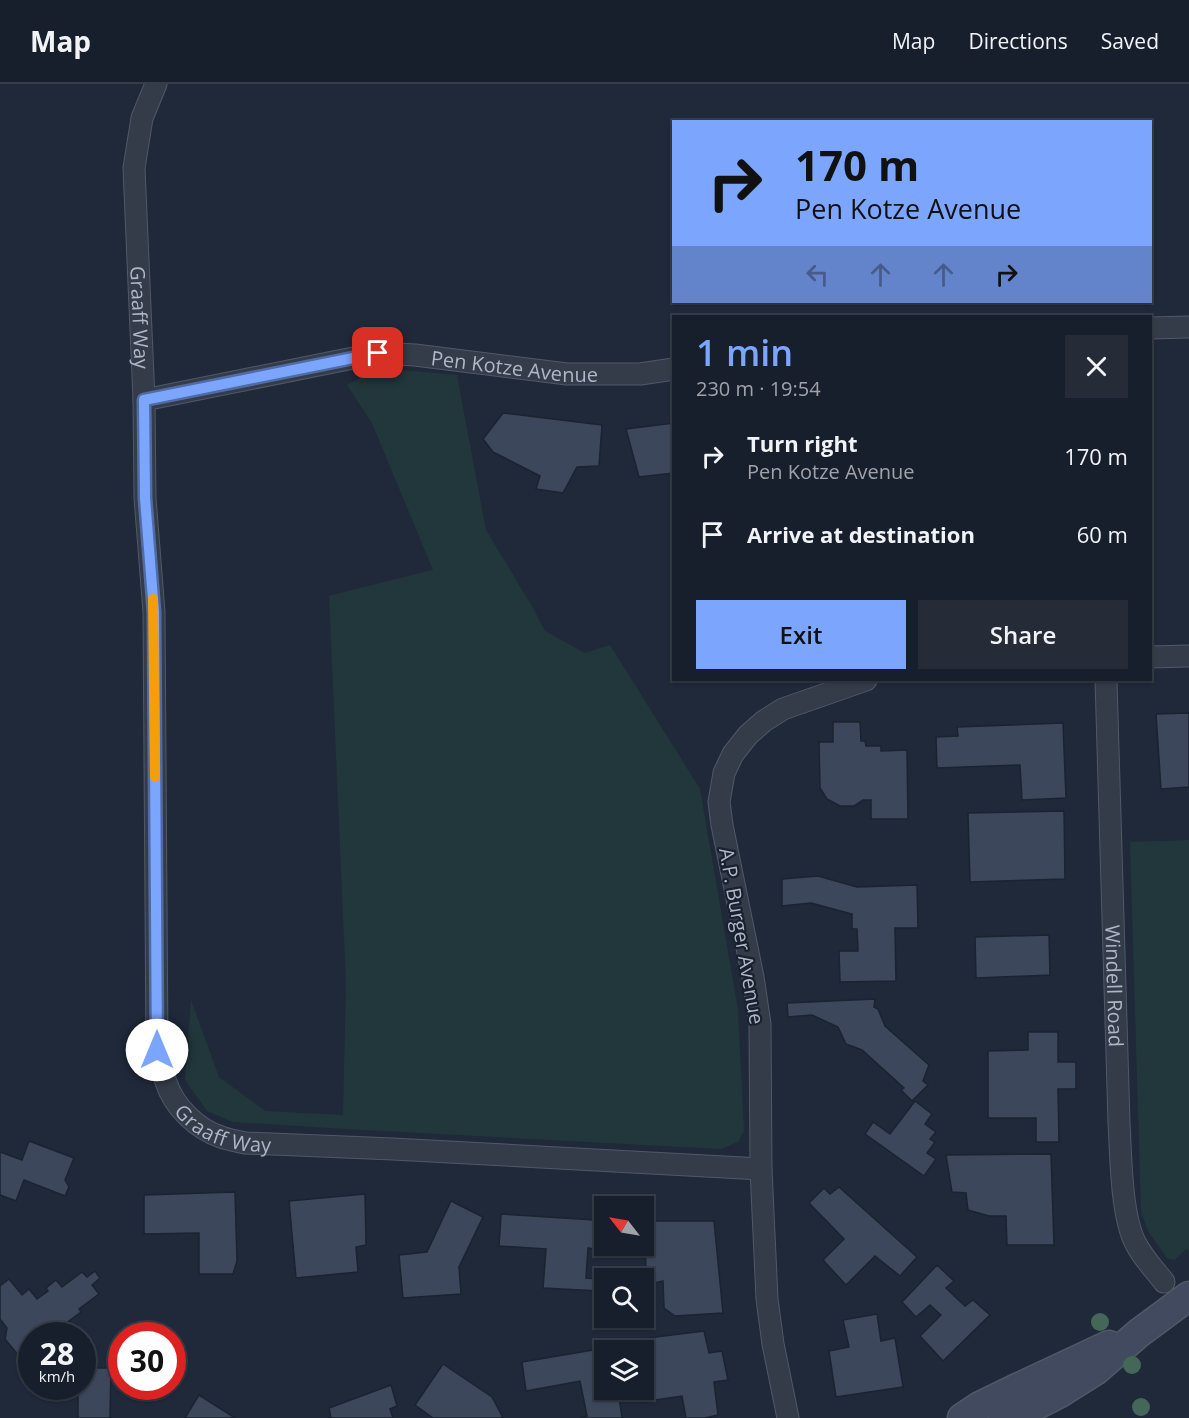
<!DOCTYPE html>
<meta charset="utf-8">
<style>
body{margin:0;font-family:"Open Sans",sans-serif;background:#252c38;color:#f1f3f6;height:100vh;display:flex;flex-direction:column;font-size:22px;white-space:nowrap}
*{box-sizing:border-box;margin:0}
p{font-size:20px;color:#9fa2a9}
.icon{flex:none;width:33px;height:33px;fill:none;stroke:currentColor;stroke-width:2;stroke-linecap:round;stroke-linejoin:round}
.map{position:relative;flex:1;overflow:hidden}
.drawer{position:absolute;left:672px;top:231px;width:480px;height:366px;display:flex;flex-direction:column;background:#181f2c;border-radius:0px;box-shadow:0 2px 4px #0004,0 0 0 2px #363d48}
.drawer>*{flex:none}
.guide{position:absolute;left:672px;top:36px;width:480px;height:183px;border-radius:0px;box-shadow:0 2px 4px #0004,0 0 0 2px #363d48;background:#7ca6fe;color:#111;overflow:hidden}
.needle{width:39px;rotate:301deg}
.buttons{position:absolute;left:594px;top:1112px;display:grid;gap:12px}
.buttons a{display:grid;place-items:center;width:60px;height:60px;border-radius:0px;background:#181f2c;box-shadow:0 2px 4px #0004,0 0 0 2px #363d48;font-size:30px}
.speed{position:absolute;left:18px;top:1238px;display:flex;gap:12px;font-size:30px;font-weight:700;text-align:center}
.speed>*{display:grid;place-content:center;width:78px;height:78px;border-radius:50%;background:#181f2c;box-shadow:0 2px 4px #0004,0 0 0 2px #363d48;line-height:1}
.speed small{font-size:15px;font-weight:400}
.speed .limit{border:9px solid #d22;background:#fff;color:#111}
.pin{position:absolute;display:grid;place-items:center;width:51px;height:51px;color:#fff;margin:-26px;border-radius:12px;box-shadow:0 3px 9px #0006}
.me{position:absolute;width:66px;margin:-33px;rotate:0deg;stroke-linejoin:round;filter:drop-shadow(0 0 4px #0008)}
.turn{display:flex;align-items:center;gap:21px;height:126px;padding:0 24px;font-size:27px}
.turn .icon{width:78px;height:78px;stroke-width:2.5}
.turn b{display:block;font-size:42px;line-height:51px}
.lanes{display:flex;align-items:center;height:57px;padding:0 24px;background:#0003;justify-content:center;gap:30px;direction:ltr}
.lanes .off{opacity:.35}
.round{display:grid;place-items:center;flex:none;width:63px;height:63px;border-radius:0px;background:#252c38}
.overview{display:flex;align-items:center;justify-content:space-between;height:102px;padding:0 24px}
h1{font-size:36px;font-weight:600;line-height:45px;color:#7ca6fe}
.action{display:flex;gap:12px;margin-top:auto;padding:12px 24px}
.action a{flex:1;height:69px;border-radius:0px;background:#7ca6fe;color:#111;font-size:24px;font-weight:600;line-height:69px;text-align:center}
.action a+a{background:#252c38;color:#f1f3f6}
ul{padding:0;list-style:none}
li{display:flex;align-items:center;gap:18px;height:78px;padding:0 24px}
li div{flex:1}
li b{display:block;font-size:22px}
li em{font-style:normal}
header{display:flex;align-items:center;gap:36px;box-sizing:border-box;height:84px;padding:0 30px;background:#181f2c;border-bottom:2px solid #363d48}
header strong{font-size:28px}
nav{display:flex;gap:33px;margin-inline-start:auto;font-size:21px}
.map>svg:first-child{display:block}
.green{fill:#22373b}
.building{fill:#3c475b;stroke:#1b2331;stroke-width:1.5}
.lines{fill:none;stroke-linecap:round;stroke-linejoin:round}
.street-casing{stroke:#515968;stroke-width:23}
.secondary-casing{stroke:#515968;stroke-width:31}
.street{stroke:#343c4a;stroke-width:21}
.secondary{stroke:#414a5e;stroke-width:28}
.tree{fill:#45675a}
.route-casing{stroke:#516ca5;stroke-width:15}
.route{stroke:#7ca6fe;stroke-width:10}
.slow{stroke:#f59e0b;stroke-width:10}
.labels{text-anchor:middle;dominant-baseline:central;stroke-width:4.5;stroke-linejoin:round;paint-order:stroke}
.street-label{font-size:20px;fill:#aeb6c7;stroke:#19212f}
</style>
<header>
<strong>Map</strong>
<nav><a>Map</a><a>Directions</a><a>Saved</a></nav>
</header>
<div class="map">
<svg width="1189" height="1334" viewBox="0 0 1189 1334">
<rect width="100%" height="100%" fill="#20293a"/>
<!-- green -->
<g class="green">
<path d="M380,284L457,291L486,446L533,524L545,547L585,569L610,561L700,705L738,926L744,1047L738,1058L721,1065L345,1045L233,1038L207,1027L185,996L191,916L219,993L265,1027L343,1031L346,899L329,512L433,486L372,339L347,301Z"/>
<path d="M1189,756V1167L1186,1165L1174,1176L1167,1174L1148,1147L1141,1127L1130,758Z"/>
</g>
<!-- building -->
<g class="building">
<path d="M503,329L602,341L599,382L577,383L563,409L536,405L540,392L493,368L483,355Z"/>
<path d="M674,339V389L639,393L626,345Z"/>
<path d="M1189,629V703L1161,705L1156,630Z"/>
<path d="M833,638H860L861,657H865L866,662H881V667L907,666L908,735H871V716H863L854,722H840L827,715L820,704L819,658H833Z"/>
<path d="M1063,639L1066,714L1022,716L1020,681L937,684L936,653L958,652L957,643Z"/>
<path d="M1064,727L1065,795L970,798L968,729Z"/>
<path d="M818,792L857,803L917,801L918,844H895L896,897L840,898L839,867H858L857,845H852V830L811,819L782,822V795Z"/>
<path d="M1049,851L1050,891L976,894L975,853Z"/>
<path d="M875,915L874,923L878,925L885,942L929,981L923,997L928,1001L912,1017L901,1006L904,1004L862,966L846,960L838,943L812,931L788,933L787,919Z"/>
<path d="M1028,948H1058V978H1076V1005H1058L1059,1058H1036V1034H988V967L1028,966Z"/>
<path d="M915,1017L932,1030L925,1040L936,1048L930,1055L935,1058L927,1069L936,1075L924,1092L865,1050L873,1038L890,1050Z"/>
<path d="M29,1057L74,1074L65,1096L69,1103L65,1112L24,1096L16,1117L0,1111V1068L22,1076Z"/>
<path d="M1051,1070L1054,1161H1007L1006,1132H989L968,1126L966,1109L952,1108L946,1071Z"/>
<path d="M839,1103L917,1173L900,1192L875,1172L846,1201L823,1176L844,1155L809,1119L824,1104L830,1110Z"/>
<path d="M235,1108L237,1177L233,1190H199V1149L144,1150V1111Z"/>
<path d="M365,1110L366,1161L356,1163L358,1188L296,1194L289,1117Z"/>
<path d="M451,1117L483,1133L459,1183L461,1210L403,1214L399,1171L427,1168Z"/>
<path d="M501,1130L595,1136L594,1165L588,1164L586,1194L600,1195L599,1207L543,1204L546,1165L499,1162Z"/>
<path d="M645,1137H714L723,1229L675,1232L664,1224L663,1197L646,1201Z"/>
<path d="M937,1181L954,1197L946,1204L965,1222L973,1216L990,1231L943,1277L920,1252L941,1231L930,1221L916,1233L902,1218Z"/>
<path d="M95,1187L100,1194L92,1201L99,1210L79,1225L81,1228L65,1240L74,1251H32V1288L5,1255L7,1244L0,1235V1202L9,1195L22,1211L29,1205L37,1215L48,1207L46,1204L56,1196L62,1203L82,1188L87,1193Z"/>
<path d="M877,1230L881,1257L895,1254L903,1303L836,1313L829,1267L849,1263L843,1236Z"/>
<path d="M704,1247L709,1269L722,1267L728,1296L714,1298L718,1331L705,1334H686L682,1312L641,1318L639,1305H644V1266H633L632,1256Z"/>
<path d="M611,1263V1266H604V1305H618L622,1334H580L587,1332L580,1297L526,1307L522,1278Z"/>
<path d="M443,1280L492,1313L502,1332V1334H433L415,1321Z"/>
<path d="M93,1284H111L110,1334H78V1302H82V1295H93Z"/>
<path d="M391,1301L397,1322L390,1325L393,1334H331L329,1324Z"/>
<path d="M199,1311L235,1334H185Z"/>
</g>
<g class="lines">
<defs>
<g id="street">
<path id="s1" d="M156,0L142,34L134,84L144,316L145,414L154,528L157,966C160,977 162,988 166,998C174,1023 197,1045 221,1053C229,1056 237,1057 245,1059L393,1065L761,1085"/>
<path d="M1150,244L1189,243"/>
<path id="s2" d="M144,316L378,269L415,271L567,290H640L674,285"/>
<path d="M1150,573L1189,572"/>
<path id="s3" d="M1106,596L1119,1039C1121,1072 1121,1133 1136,1160C1143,1174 1155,1186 1164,1198"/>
<path d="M788,1334L773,1260L767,1215L761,1085L760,940L753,893L722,741L719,718L724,689L733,670L748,651L764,637L783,625L866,596"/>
</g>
<g id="secondary">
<path d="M962,1334L980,1322L1015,1305L1109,1261"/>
<path d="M1003,1334L1025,1327L1060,1309L1095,1287L1139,1249L1189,1212"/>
</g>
</defs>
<!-- street casing -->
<use href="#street" class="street-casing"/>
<!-- secondary casing -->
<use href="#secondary" class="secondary-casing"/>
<!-- street -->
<use href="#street" class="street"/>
<!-- secondary -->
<use href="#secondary" class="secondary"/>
</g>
<!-- trees -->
<g class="tree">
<circle cx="1100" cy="1238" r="9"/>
<circle cx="1132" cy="1281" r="9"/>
<circle cx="1141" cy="1323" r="9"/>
</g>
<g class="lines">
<defs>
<path id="route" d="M157,966L154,528L145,414L144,316L378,269"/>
</defs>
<!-- route casing -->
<use href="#route" class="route-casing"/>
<!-- route -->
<use href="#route" class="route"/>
<!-- slow -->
<path class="slow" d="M153,515L155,693"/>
</g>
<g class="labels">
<!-- street labels -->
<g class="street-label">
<text stroke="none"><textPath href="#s1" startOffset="237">Graaff Way</textPath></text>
<text stroke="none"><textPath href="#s2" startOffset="376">Pen Kotze Avenue</textPath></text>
<text transform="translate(742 852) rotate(80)">A.P. Burger Avenue</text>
<text stroke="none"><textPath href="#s3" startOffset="306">Windell Road</textPath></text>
<text stroke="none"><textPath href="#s1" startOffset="1083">Graaff Way</textPath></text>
</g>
</g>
</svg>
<div class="buttons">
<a><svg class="needle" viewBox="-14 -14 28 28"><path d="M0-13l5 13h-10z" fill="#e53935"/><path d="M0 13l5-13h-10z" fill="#9fa2a9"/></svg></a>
<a><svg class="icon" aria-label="search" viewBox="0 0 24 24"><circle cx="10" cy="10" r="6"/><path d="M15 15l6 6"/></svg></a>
<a><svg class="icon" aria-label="layers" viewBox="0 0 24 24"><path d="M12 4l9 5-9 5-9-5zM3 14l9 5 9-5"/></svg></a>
</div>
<div class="speed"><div>28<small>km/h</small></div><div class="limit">30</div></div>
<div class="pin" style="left:378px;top:269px;background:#d93025"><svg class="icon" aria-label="arrive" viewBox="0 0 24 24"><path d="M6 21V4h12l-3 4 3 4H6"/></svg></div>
<svg class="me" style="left:157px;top:966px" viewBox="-20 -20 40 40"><circle r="19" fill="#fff"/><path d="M0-13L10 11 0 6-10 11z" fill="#7ca6fe"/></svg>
<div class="guide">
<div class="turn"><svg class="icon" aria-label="right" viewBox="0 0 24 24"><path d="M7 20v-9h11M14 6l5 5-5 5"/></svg><div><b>170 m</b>Pen Kotze Avenue</div></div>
<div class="lanes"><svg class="icon off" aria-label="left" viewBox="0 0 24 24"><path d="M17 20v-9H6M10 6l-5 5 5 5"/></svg><svg class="icon off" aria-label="ahead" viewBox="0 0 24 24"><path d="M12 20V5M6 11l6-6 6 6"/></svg><svg class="icon off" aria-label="ahead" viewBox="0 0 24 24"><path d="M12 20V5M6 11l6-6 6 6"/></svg><svg class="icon" aria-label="right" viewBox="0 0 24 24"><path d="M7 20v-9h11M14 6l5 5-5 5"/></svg></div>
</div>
<section class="drawer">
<div class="overview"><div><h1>1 min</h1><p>230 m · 19:54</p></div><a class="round"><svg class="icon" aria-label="close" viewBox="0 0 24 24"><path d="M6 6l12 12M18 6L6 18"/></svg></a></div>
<ul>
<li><svg class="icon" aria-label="right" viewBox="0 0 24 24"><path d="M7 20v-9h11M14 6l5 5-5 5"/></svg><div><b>Turn right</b><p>Pen Kotze Avenue</p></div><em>170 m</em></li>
<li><svg class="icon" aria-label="arrive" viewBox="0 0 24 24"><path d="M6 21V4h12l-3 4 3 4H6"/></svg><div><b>Arrive at destination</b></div><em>60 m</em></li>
</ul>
<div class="action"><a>Exit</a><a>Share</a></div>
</section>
</div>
